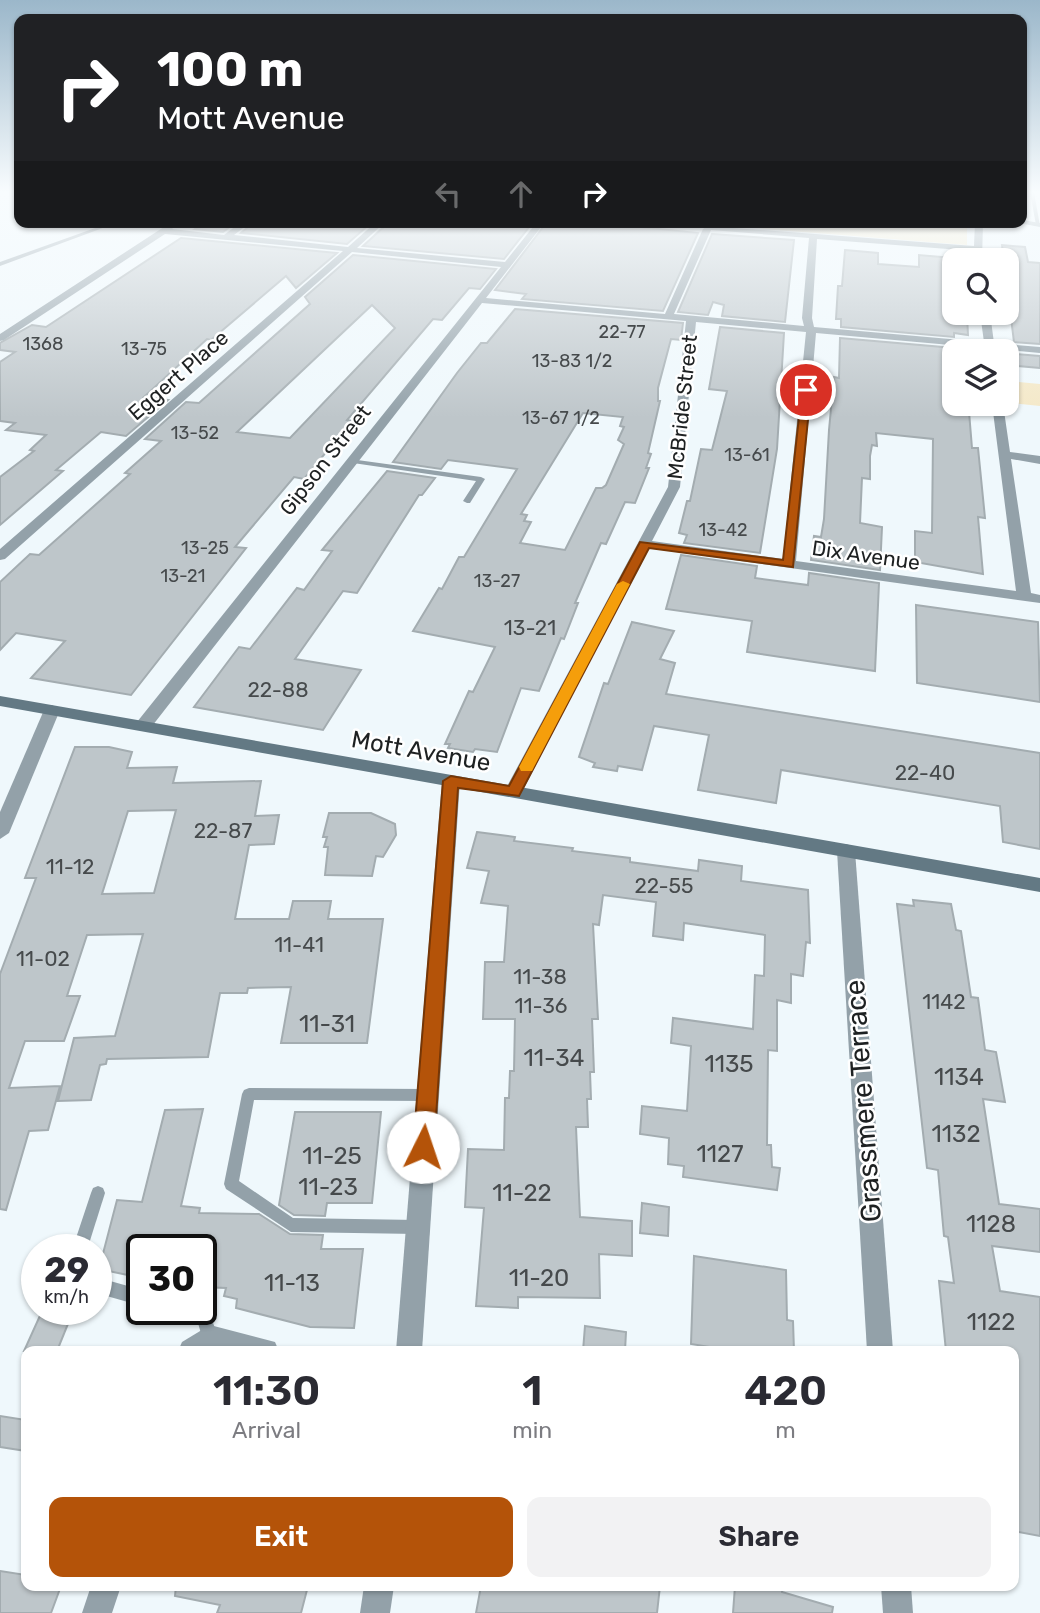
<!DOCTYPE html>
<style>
body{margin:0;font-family:Rubik,sans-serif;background:#f2f2f3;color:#2b2b33;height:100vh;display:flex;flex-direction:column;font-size:26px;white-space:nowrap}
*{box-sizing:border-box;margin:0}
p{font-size:23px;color:#7c7c81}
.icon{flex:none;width:38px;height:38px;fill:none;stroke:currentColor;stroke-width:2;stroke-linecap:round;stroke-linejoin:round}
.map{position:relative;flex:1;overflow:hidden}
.details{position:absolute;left:21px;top:1346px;width:998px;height:245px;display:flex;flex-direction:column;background:#fff;border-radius:14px;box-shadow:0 2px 5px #0004}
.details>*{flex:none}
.banner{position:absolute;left:14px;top:14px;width:1013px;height:214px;border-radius:14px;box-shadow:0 2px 5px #0004;background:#202124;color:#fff;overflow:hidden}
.fabs{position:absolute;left:942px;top:248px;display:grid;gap:14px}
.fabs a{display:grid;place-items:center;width:77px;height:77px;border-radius:14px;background:#fff;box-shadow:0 2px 5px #0004;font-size:35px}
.speed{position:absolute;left:21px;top:1234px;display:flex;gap:14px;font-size:35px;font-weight:700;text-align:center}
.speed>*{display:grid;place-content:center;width:91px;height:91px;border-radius:50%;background:#fff;box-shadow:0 2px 5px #0004;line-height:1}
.speed small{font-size:18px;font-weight:400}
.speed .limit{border:4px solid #111;border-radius:10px;background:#fff;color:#111}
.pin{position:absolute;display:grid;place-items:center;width:60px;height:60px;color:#fff;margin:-30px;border:4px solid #fff;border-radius:50%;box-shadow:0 2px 7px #0007}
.me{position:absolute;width:77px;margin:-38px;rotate:4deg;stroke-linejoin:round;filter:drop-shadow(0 0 5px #0008)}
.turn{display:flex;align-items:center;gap:24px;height:147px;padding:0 28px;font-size:32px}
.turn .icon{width:91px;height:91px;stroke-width:2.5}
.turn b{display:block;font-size:49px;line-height:60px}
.lanes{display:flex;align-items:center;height:66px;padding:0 28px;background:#0003;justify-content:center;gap:35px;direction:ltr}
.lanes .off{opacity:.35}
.eta{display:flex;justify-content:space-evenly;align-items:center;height:119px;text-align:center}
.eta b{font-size:42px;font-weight:600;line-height:49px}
.cta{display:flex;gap:14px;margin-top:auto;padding:14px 28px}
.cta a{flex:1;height:80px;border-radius:14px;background:#b45309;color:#fff;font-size:28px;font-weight:600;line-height:80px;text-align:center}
.cta a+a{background:#f2f2f3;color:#2b2b33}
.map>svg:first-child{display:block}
.green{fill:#f4e8c7}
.building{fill:#bec6ca;stroke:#a3acb0;stroke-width:2;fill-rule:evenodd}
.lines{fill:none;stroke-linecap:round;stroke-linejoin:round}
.lane{fill:#93a1a9;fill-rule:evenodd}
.street{fill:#93a1a9;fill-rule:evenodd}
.secondary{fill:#637984;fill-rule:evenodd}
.route{fill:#b45309;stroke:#753606;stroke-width:2}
.slow{fill:#f59e0b}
.labels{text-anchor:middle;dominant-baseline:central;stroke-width:5;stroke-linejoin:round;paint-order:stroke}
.far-number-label{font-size:18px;fill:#464a4c}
.far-street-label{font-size:21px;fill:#1e2122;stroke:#fff}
.number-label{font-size:21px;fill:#464a4c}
.street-label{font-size:24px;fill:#1e2122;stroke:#fff}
.near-number-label{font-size:24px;fill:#464a4c}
.near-street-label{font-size:28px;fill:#1e2122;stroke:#fff}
</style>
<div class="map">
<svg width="1040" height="1613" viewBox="0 0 1040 1613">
<rect width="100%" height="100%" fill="#eff8fc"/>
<!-- green -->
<g class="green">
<path d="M678,222H967V245L704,224Z"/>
<path d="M1008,381L1040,384V406L1012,403Z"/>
</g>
<!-- building -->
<g class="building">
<path d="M206,222H236L223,232L195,229Z"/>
<path d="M254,222H365L371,223L347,244L241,233Z"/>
<path d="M401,222H533L504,259L363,246L387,224Z"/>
<path d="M547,222H622L620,225L698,233L663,311L522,299L526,294L495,290Z"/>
<path d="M712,234L794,240L785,322L722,316L724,305L713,302L708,315L678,312Z"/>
<path d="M181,238L337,253L296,288L286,276L211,340L207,339L144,397L168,400L126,436L101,432L56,470L63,471L0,525V477L34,451L30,450L46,435L6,430L15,423L0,421V362L15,352L0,350V343L32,325L46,327Z"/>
<path d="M1002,245L1025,247L1028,262L1040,263V344L1014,342Z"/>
<path d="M845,250L878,253V264L919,267V255L952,258L954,313L967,315L968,335L954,333V337L841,327V319H836L838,286H842Z"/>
<path d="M353,255L496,269L480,289L469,288L442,320L433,319L347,420L352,421L304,479L294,477L235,547L246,548L131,695L31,678L65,641L16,633L0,650V582L30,554L39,555L130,474L125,473L161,441L145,439L186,402L199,403L310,304L305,297ZM372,305L395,328L290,438L237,432Z"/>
<path d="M515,309L683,323L681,340L671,339L658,388V401H660L648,453L651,454L646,468H649L635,503L625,502L606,544L601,543L575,603H578L564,639L561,638L539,691L521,688L497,752L475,749L473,752L448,748L450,744H445L469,691L473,692L495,647L413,631L439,588L442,589L459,557H464L517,469L448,460L441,469L393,462L457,373L481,343H487ZM583,413L623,417L620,426L624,427L618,440L624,444L606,485L602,488H596L565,550L520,543L531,522L524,521L527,515L521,514Z"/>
<path d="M720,327L784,333L777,449L760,553L684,543L687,535L679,533L687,501H690L701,449L712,450L727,391L709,389Z"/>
<path d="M840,338L954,348V410L969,412L972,448H978L985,518L978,517L983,574L915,562V531L932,533L933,439L876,433L877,446L872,445L870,456V479L862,478L860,523L882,527L880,570L811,560L814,536L821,537L824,519L829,430L834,377L839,378Z"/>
<path d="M1016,354L1040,356V368L1018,366Z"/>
<path d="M387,471L435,478L422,495H419L357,593L343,591L295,659L361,670L323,730L194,707L239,647L250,649L297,588L304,590L332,551L322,550Z"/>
<path d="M681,555L757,566L755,578L808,585L809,573L879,583L875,671L747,652L752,621L666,609Z"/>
<path d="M916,605L1038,622L1040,702L917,683Z"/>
<path d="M632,622L674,631L660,659L675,663L666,694L1040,753V849L1003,842L1000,806L781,770L776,803L698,790L709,735L654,726L642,770L618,766L617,771L593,767L595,763L579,757L604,683L608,684Z"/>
<path d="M75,747H109L132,752L127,768L177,767L173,783L261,781L255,816L279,815L274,844L249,845L235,919H289L293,901H331L328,919H383L367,1043H281L291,987L248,988L247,993H220L208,1057L107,1059L106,1064L100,1065L91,1100L58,1101L74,1038L115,1036L143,934L87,935L67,996H80L64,1041H25L9,1088L60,1086L48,1130L29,1131L6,1210L0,1209V974L36,878H25ZM176,810L154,893L102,894L128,811Z"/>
<path d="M329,813H371L395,824L396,835L383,857L376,856L372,876L325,875L328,847H324L327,837H323Z"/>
<path d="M477,832L515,837L514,841L573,848L572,851L630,858V862L698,871L699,860L742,866L741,881L808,890L810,943L806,942L803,976L791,974V1003L777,1000V1051L768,1050L767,1145H771L772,1167L780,1168L777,1190L683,1177L684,1166L668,1164L669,1138L640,1134L642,1106L687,1111L691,1046L671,1043L673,1018L753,1029L755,975L764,976L765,935L684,923L683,940L653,936L656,902L603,895L599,925L593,924L598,1019H592L594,1072H590L591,1099H587L588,1127H576L580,1217L632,1221V1256L599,1254L600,1298L518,1297V1308L476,1306L484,1208L465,1207L468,1149L504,1150L505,1098H509L510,1071H514L515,1019H483L485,962H504L508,906L481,903L489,871L467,868Z"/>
<path d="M913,900L951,904L956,930L961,931L971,997L978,998L985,1050L996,1052L1005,1102L983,1099L999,1204L1040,1209V1252L992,1246L1000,1291L1040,1297V1536L1013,1531V1351H946L939,1281L954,1283L948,1237L944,1236L938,1170L927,1168L897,904L914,906Z"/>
<path d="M203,1109L181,1206L200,1208L199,1213L259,1214L290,1234L323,1235L321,1249H363L354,1328L310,1327L236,1308L237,1299L224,1296L226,1288L201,1287V1250H142V1278L99,1269L117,1200L142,1202L165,1110Z"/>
<path d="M295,1112H381L372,1203H327L325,1216L294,1215L279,1205Z"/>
<path d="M642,1203L669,1207L668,1236L640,1233Z"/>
<path d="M694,1256L786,1270L787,1320L793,1321L794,1351H734L691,1344Z"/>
<path d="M43,1309H74L57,1351H24Z"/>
<path d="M585,1326L626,1332L625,1351H583Z"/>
<path d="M0,1416L26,1420V1451L0,1447Z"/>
<path d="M0,1571L26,1575V1586H61L51,1613H0Z"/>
<path d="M176,1586H308L301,1613H217L220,1605L175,1596Z"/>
<path d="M481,1586H660L657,1613H476Z"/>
<path d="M735,1586H782V1592L833,1607L832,1613H733Z"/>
</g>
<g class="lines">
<!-- lane -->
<g class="lane">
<path d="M1030,192H1034L1040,226L1036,225Z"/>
<path d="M112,222H119L0,266V262Z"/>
<path d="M350,459L481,477L485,479L470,503H467L463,501L476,481L353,463L349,461Z"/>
<path d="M249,1088L427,1089L432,1091L434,1095L432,1099L427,1101L254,1100L239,1181L293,1218L417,1220L422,1222L424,1227L422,1232L417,1234L291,1232L226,1189L224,1184L242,1094L244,1090Z"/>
<path d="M98,1186L103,1188L105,1193L87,1250H72L91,1193L93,1188Z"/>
<path d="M96,1277L142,1290V1306L96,1293Z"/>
<path d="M201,1298L206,1301L218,1338L216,1344L210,1346L204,1344L194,1309H201Z"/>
</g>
<!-- street -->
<g class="street">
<path d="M1022,220L1040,223V227L1014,222Z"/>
<path d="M241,222H251L234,235L348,247L376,222H385L357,248L505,262L537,222H545L486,298L665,314L703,229L707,226L974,246L975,222H983L982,261H974V251L817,239L812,318L814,327L984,342L980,313H990L994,343L1040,347V353L995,349V352H985L984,348L816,333L796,561L1016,591L992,404H1003L1010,452L1040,456V464L1011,459L1031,593L1040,595V603L648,548L522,792L519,796H507L504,792L668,487L686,321L482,303L149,730H137L135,726L137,722L501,267L352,252L5,559L0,560V549L343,251L165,234L4,340L0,341V334L170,223L177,225L172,229L224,235ZM711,230L809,238L802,318L804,326L674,314ZM696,322L806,332L783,559L652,541L680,487Z"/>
<path d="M52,705L60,710L9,833L0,839V812L44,710Z"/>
<path d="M451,775L460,781L422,1351H396L442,781Z"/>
<path d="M846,844L852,846L855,851L893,1351H867L837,851L840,846Z"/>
<path d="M210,1325L275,1342L279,1351H178L182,1342Z"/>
<path d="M91,1586H121L112,1613H82Z"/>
<path d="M364,1586H394L390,1613H360Z"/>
<path d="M881,1586H911L913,1613H883Z"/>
</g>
<!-- secondary -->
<path class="secondary" d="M0,696L1040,878V892L0,706Z"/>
</g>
<!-- sky -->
<linearGradient id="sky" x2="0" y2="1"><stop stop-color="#9bb7ca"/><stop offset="0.46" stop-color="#f8fcfe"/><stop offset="1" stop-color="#f8fcfe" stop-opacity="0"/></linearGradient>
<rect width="1040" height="418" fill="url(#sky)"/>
<!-- route -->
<path class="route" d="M806,387L811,390L793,567L649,548L519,796L458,788L434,1147L431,1154L423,1157L416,1154L413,1147L443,781L451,776L509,786L640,542L783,560L802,390Z"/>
<!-- slow -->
<path class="slow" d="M623,581L630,584L534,767L532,771H521L519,767L617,584Z"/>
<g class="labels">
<!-- far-number labels -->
<g class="far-number-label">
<text x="622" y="332">22-77</text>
<text x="43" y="344">1368</text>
<text x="144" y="349">13-75</text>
<text x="572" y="361">13-83 1/2</text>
<text x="561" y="418">13-67 1/2</text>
<text x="195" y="433">13-52</text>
<text x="747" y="455">13-61</text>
<text x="723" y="530">13-42</text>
<text x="205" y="548">13-25</text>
<text x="183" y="576">13-21</text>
<text x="497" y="581">13-27</text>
</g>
<!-- far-street labels -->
<g class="far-street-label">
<text transform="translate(178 375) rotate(-41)">Eggert Place</text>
<text transform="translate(682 407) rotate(-84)">McBride Street</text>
<text transform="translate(325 460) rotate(-52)">Gipson Street</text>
<text transform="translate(866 555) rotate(8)">Dix Avenue</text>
</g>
<!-- number labels -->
<g class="number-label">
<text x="530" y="627">13-21</text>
<text x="278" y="689">22-88</text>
<text x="925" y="772">22-40</text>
<text x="223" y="830">22-87</text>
<text x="70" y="866">11-12</text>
<text x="664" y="885">22-55</text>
<text x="299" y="944">11-41</text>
<text x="43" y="958">11-02</text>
<text x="540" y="976">11-38</text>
<text x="944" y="1001">1142</text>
<text x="541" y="1005">11-36</text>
</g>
<!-- street labels -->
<g class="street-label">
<text transform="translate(421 751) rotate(10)">Mott Avenue</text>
</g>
<!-- near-number labels -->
<g class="near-number-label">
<text x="327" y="1024">11-31</text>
<text x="554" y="1058">11-34</text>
<text x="729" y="1064">1135</text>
<text x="959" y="1077">1134</text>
<text x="956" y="1134">1132</text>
<text x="720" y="1154">1127</text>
<text x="332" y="1156">11-25</text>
<text x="328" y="1187">11-23</text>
<text x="522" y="1193">11-22</text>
<text x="991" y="1224">1128</text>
<text x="539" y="1278">11-20</text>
<text x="292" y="1283">11-13</text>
<text x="991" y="1322">1122</text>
</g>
<!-- near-street labels -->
<g class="near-street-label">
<text transform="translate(863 1101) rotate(-94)">Grassmere Terrace</text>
</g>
</g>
</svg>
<div class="fabs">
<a><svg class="icon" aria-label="search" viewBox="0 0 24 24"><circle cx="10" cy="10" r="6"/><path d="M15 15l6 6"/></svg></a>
<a><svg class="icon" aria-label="layers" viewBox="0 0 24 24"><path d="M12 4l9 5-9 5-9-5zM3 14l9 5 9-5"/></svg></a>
</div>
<div class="speed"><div>29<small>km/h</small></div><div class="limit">30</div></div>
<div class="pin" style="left:806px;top:390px;background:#d93025"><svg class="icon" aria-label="arrive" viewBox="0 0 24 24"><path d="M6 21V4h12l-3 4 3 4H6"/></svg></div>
<svg class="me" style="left:423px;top:1147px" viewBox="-20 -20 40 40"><circle r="19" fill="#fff"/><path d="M0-13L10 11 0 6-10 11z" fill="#b45309"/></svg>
<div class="banner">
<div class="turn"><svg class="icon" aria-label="right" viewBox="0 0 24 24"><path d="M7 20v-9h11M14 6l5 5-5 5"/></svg><div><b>100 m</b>Mott Avenue</div></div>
<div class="lanes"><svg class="icon off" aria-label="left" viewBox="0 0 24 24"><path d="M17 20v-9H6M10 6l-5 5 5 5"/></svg><svg class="icon off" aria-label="ahead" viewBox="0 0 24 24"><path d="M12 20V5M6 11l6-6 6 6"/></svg><svg class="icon" aria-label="right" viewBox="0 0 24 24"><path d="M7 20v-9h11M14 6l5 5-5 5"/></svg></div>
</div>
<section class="details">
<div class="eta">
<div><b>11:30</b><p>Arrival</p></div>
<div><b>1</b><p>min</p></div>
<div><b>420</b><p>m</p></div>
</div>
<div class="cta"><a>Exit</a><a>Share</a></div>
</section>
</div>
